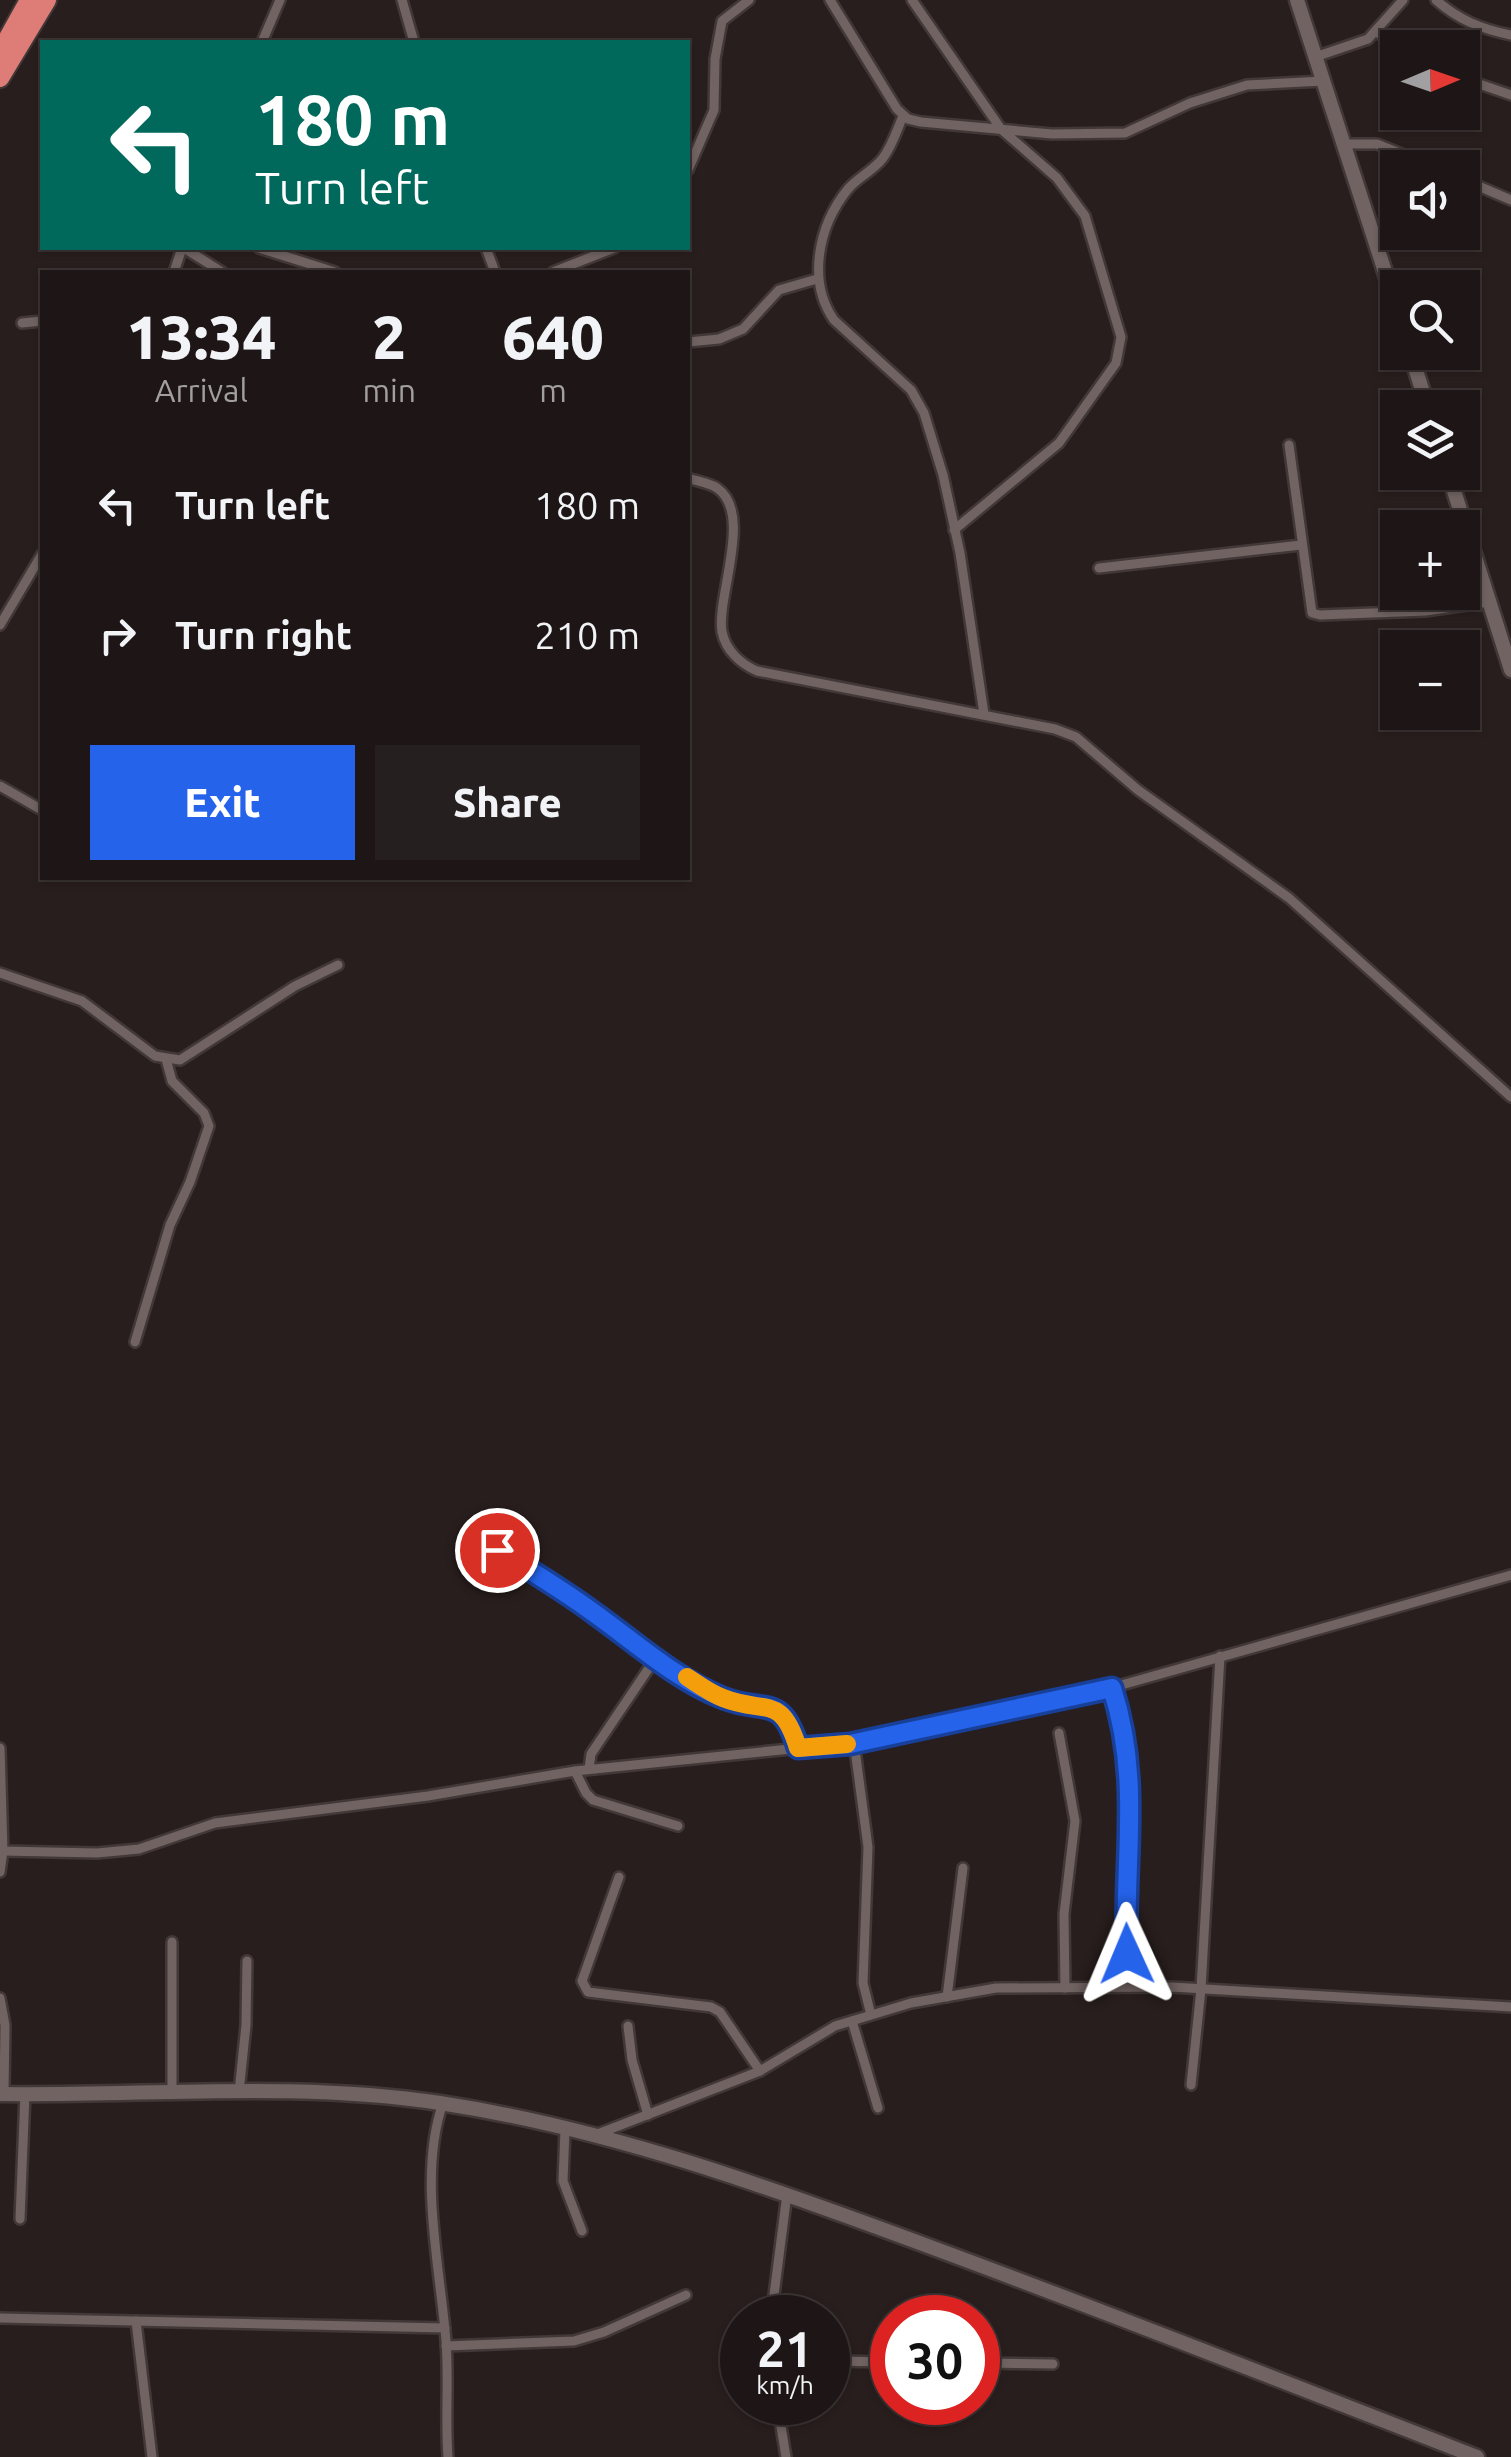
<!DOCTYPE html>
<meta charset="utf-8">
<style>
body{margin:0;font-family:Ubuntu,sans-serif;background:#261f1f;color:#f1f3f6;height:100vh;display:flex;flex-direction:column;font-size:38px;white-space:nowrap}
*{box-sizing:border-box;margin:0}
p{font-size:32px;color:#a19fa1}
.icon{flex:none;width:55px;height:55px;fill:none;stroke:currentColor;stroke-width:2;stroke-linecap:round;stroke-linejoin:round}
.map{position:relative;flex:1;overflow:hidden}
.side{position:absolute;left:40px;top:270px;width:650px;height:610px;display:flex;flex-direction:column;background:#1e1616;border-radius:0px;box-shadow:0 2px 8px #0004,0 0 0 2px #3c3535}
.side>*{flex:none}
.hud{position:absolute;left:40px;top:40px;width:650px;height:210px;border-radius:0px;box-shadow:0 2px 8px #0004,0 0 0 2px #3c3535;background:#00695c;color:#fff;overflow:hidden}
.needle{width:65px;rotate:88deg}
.buttons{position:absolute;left:1380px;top:30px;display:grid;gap:20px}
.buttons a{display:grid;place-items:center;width:100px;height:100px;border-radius:0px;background:#1e1616;box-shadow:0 2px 8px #0004,0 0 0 2px #3c3535;font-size:50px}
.speed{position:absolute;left:720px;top:2295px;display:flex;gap:20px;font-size:50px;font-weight:700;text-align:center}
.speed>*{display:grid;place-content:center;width:130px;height:130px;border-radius:50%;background:#1e1616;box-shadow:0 2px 8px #0004,0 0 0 2px #3c3535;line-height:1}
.speed small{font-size:25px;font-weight:400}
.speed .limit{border:15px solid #d22;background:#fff;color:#111}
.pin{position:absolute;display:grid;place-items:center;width:85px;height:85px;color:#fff;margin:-42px;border:5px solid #fff;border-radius:50%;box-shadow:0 2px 10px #0007}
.me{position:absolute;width:110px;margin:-55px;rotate:359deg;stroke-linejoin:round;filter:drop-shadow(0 0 8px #0008)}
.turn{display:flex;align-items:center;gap:35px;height:210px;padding:0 50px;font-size:45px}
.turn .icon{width:130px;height:130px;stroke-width:2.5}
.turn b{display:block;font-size:70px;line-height:85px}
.eta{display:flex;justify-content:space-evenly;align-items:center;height:170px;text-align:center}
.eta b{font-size:60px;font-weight:800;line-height:70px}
.primary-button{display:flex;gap:20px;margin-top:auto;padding:20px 50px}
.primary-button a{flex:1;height:115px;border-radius:0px;background:#2563eb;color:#fff;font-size:40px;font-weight:800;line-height:115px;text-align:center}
.primary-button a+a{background:#261f1f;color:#f1f3f6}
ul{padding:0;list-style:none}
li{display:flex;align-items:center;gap:30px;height:130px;padding:0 50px}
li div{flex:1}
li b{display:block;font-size:38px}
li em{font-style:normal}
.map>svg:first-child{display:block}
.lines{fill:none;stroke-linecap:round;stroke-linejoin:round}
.street-casing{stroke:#413837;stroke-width:14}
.secondary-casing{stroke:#413837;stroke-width:19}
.highway-casing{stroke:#413837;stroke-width:22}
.street{stroke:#706362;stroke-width:9}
.secondary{stroke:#706362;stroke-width:14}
.highway{stroke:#de7c77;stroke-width:18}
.route-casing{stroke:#184099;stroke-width:25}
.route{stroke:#2563eb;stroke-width:18}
.slow{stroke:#f59e0b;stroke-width:18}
</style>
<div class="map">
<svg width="1511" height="2457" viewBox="0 0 1511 2457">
<rect width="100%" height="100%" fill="#281e1d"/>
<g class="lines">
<defs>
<g id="street">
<path d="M402,0L414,42"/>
<path d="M830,0L897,109L908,119L921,122L1052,134L1125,133L1190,103L1247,85L1323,81"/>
<path d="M912,0L1001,129L1057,178L1085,216L1121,337L1116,363L1059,443L954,530"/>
<path d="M1436,0C1459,20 1481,29 1511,35"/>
<path d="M1377,32L1398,48"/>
<path d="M262,42L280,0"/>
<path d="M1315,57L1368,39L1403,0"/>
<path d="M1462,78L1511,95"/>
<path d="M903,116C897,130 892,146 883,158C873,171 858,177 848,189C818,226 807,281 834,320L911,390L924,413L943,475L960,553L984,714"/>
<path d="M1345,144H1377L1436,168"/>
<path d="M688,170L714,110L715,59L722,21L749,0"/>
<path d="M1462,179L1511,200"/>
<path d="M184,248L222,272"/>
<path d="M259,248L335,272"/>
<path d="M486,248L495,272"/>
<path d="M174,272L182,248"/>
<path d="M553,272L614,248"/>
<path d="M22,323L42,321"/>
<path d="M688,342L719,339L743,329L779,290L817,279"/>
<path d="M1289,445L1312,613L1320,615L1425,611L1489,602"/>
<path d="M688,478C696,481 710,483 717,488C754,513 716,597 722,632C726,651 741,664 757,671L1055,729L1076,737L1138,790L1289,898L1511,1097"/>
<path d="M1099,568L1301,545"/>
<path d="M0,625L42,554"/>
<path d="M0,786L42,810"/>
<path d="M0,973L82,1001L155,1056L180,1060L295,986L338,965"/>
<path d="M135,1342L170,1225L190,1182L209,1126L204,1113L172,1081L166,1059"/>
<path d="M497,1550C523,1566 551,1581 576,1599C622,1632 669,1677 723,1698C766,1715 781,1692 797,1749"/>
<path d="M1112,1688C1137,1765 1128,1839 1126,1918C1125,1941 1127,1964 1129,1987"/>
<path d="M1059,1733L1075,1821L1064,1914L1065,1988"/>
<path d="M854,1742L868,1847L863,1983L871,2015"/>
<path d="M0,1748L3,1851L0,1872"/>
<path d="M589,1769L591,1754L655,1659"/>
<path d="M575,1771L586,1793L593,1800L678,1826"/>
<path d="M3,1851L97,1853L139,1849L215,1823L428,1796L575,1771L849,1743L1086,1695L1511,1575"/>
<path d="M619,1877L582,1981L588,1992L711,2007L720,2012L760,2071"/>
<path d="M172,1942V2094"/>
<path d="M947,1997L963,1868"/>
<path d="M0,1998L5,2025L4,2094"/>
<path d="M852,2021L878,2108"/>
<path d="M628,2026L632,2060L648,2115"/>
<path d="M1191,2085L1201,1989L1220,1656"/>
<path d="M239,2092L246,2025L247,1961"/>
<path d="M443,2103C418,2174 440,2267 446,2341C449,2380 445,2419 448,2457"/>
<path d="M565,2130L563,2181L582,2231"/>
<path d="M595,2135L760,2071L835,2026L911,2003L996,1988L1172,1987L1511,2007"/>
<path d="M20,2219L25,2094"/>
<path d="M0,2318L445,2328"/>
<path d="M771,2318L787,2194"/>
<path d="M136,2321L152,2457"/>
<path d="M446,2346L574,2341L604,2332L686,2295"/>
<path d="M828,2361L892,2362"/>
<path d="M978,2363L1053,2364"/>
<path d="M777,2402L786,2457"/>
</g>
<g id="secondary">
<path d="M1297,0L1398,312"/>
<path d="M1410,352L1428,408"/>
<path d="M1448,472L1511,670"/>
<path d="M0,2094C146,2096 295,2081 440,2103C611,2129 775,2189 936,2249C1117,2316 1297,2387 1477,2457"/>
</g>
<g id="highway">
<path d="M0,52L29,0"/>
<path d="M0,78L47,0"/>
</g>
</defs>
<!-- street casing -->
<use href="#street" class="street-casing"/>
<!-- secondary casing -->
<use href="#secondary" class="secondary-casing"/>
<!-- highway casing -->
<use href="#highway" class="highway-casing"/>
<!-- street -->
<use href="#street" class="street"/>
<!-- secondary -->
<use href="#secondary" class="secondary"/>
<!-- highway -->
<use href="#highway" class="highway"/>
</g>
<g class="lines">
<defs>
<path id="route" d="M497,1550C530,1570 563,1590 594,1613C635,1642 675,1679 723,1698C766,1715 781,1692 798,1748L850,1744L1112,1688C1142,1781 1123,1861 1127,1954"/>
</defs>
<!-- route casing -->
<use href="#route" class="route-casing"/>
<!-- route -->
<use href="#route" class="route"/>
<!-- slow -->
<path class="slow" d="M687,1677C698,1684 710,1693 723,1698C766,1715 781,1693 798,1748L847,1744"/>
</g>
</svg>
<div class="buttons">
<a><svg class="needle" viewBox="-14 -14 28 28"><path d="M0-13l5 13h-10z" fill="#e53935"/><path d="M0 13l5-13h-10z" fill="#a19fa1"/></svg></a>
<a><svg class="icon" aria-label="sound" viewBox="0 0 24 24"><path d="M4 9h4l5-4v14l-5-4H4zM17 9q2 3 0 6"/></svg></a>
<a><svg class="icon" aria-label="search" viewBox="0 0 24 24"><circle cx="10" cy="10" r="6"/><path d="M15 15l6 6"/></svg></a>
<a><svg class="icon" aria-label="layers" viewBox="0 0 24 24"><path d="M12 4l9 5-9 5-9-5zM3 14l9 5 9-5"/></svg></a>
<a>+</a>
<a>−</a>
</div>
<div class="speed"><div>21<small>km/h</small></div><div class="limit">30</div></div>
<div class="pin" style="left:497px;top:1550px;background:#d93025"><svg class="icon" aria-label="arrive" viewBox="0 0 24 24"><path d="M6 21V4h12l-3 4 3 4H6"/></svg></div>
<svg class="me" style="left:1127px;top:1954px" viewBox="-20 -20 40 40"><path d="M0-17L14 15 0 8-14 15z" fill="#2563eb" stroke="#fff" stroke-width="4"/></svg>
<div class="hud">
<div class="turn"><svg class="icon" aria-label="left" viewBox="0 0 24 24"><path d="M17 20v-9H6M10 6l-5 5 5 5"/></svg><div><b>180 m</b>Turn left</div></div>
</div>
<section class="side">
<div class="eta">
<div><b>13:34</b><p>Arrival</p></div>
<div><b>2</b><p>min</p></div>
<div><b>640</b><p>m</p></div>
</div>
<ul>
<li><svg class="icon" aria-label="left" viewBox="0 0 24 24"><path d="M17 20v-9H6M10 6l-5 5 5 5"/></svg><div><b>Turn left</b></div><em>180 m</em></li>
<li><svg class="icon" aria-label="right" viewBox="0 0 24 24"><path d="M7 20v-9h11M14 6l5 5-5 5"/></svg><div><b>Turn right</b></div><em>210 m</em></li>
</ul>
<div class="primary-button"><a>Exit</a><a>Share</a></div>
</section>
</div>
